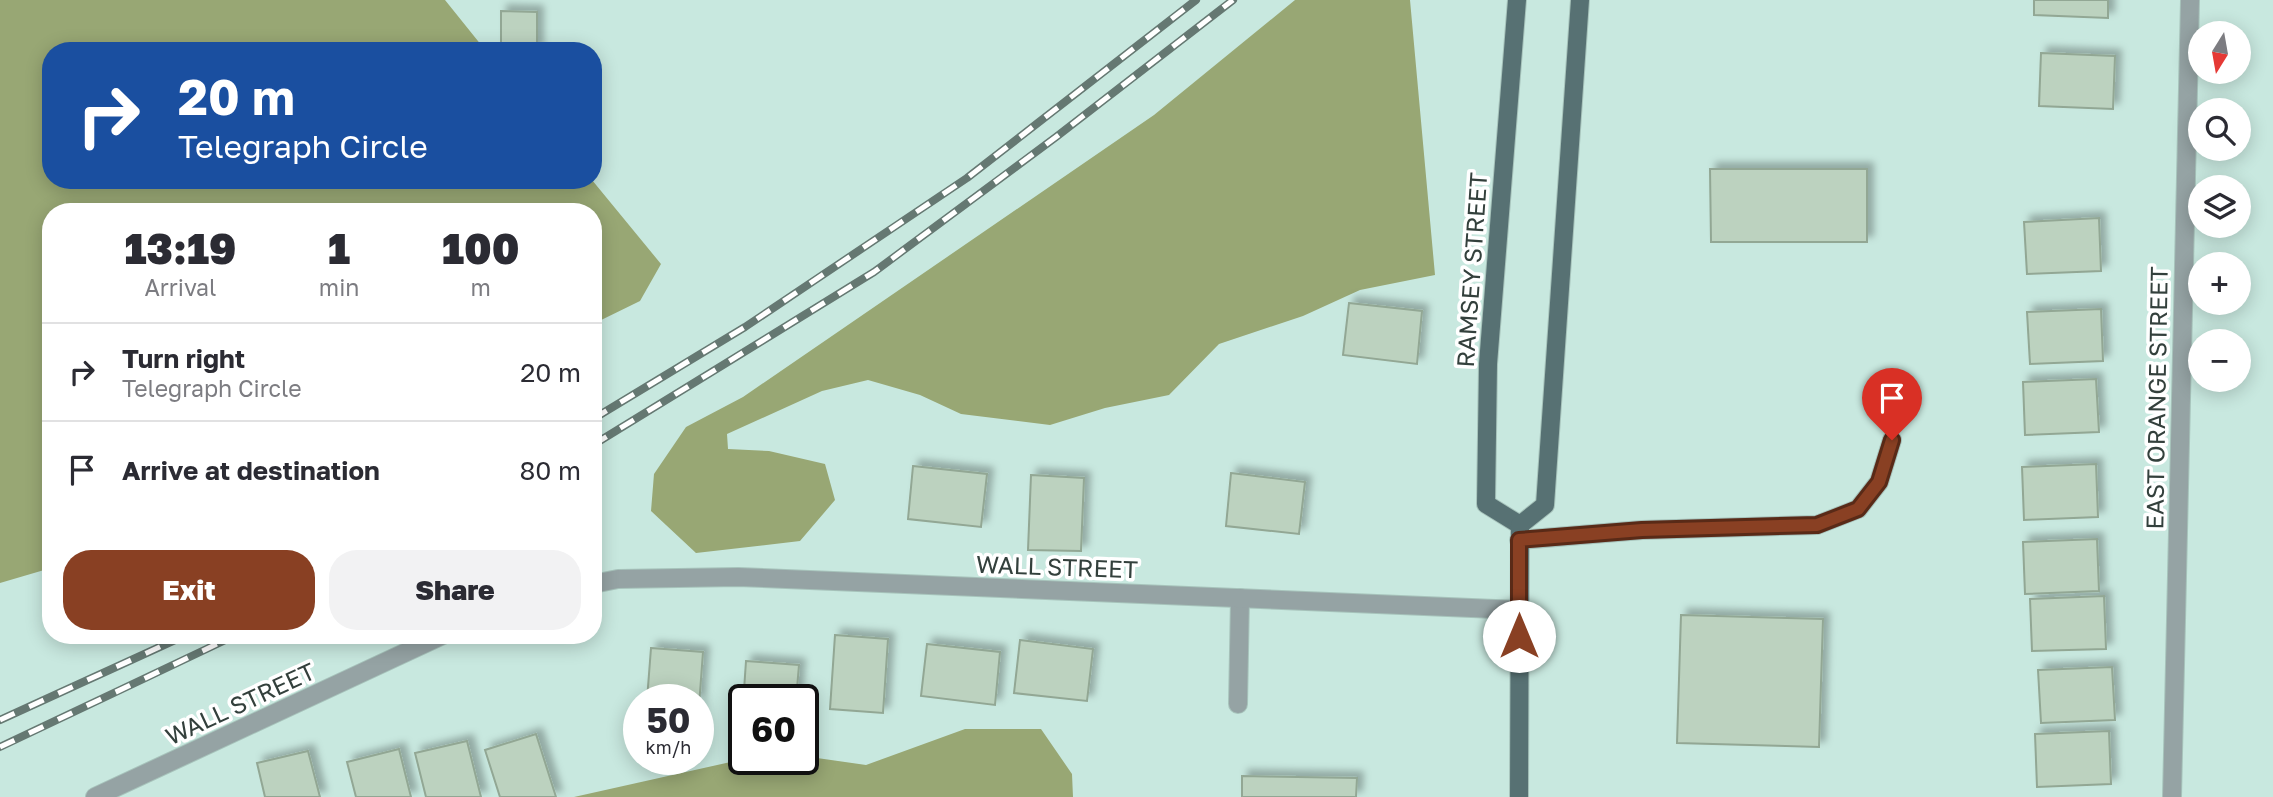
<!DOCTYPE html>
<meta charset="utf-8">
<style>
body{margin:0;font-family:"Golos Text",sans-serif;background:#f2f2f3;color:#2b2b33;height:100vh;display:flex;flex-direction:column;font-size:26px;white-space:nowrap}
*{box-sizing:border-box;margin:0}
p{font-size:23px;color:#7c7c81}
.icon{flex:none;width:38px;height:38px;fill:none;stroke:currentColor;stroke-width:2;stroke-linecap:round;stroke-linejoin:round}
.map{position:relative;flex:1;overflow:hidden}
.side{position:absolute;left:42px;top:203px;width:560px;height:441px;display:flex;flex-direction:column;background:#fff;border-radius:28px;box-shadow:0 4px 18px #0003}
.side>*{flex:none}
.guide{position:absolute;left:42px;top:42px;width:560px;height:147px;border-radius:28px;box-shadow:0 4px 18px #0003;background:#1a4fa0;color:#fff;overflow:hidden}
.needle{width:46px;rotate:191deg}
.tools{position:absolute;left:2188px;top:21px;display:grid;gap:14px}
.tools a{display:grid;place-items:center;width:63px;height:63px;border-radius:50%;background:#fff;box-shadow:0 4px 18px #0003;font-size:35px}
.speed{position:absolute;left:623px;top:684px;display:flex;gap:14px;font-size:35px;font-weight:700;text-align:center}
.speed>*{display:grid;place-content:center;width:91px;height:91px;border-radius:50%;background:#fff;box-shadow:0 4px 18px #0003;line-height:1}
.speed small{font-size:18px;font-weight:400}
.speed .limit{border:4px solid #111;border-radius:10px;background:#fff;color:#111}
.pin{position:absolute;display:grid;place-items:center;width:60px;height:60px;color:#fff;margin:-72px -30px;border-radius:50% 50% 50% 0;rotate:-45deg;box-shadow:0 0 7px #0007}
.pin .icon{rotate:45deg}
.me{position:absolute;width:77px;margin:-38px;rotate:0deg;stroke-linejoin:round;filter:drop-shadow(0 0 5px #0008)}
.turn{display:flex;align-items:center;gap:24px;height:147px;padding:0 21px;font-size:32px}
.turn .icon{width:91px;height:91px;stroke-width:2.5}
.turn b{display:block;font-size:49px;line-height:60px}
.eta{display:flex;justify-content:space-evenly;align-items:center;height:119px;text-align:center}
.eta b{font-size:42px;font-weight:800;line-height:49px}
.cta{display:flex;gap:14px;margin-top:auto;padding:14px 21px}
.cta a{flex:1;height:80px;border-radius:28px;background:#894023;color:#fff;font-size:28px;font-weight:800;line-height:80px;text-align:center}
.cta a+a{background:#f2f2f3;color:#2b2b33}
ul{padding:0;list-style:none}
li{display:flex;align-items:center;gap:21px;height:98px;padding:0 21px;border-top:2px solid #e1e1e2}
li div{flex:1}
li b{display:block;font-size:26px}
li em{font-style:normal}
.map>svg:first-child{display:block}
.forest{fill:#98a774}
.building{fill:#bcd2bf;stroke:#92a794;stroke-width:2;filter:url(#shadow)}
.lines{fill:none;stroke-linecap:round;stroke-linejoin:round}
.service-casing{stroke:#a7c3bb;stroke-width:20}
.minor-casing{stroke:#a7c3bb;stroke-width:20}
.primary-casing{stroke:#a7c3bb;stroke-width:20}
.service{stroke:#95a3a4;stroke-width:18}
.minor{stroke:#95a3a4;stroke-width:18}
.primary{stroke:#577173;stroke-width:18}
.rail-casing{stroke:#657872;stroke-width:8}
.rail{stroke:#fff;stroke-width:5;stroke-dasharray:16;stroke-linecap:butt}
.route-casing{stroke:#592a17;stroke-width:18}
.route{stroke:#894023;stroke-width:12}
.labels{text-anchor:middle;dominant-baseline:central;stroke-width:7;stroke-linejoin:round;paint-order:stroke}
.street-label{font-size:24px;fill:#33403c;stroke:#fff}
</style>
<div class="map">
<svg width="2273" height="797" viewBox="0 0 2273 797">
<defs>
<filter id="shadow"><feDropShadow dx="6" dy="-6" stdDeviation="3.5" flood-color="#0004"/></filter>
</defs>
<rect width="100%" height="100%" fill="#c8e8df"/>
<!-- forest -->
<g class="forest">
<path d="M0,0H445L486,51H51V180H592L661,264L640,301L593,324V212H51V568L0,583Z"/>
<path d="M1295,0H1410L1435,275L1360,290L1303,316L1219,344L1169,395L1105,408L1050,425L961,414L920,395L868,380L822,391L727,434L728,449L769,451L825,464L835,500L800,541L696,553L651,511L654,474L686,427L743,397L1154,115Z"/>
<path d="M965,729H1041L1072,774L1073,797H574L744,759L803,760V756L866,765Z"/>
</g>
<!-- building -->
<g class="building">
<path d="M2034,0H2108V18L2034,15Z"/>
<path d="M501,11L537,12V51H501Z"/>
<path d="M2041,53L2115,56L2113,109L2039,106Z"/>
<path d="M1710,169H1867V242H1711Z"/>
<path d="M2099,218L2101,271L2027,274L2024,222Z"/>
<path d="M1349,303L1422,311L1417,364L1343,355Z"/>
<path d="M2101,309L2103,361L2030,364L2027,312Z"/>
<path d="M2096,379L2099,432L2025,435L2023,382Z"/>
<path d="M2096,464L2098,517L2024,520L2022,467Z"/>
<path d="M913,466L987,474L981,527L908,519Z"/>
<path d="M1231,473L1305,482L1299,534L1226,526Z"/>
<path d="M1031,475L1084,478L1081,551L1028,550Z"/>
<path d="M2097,539L2099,591L2025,594L2023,542Z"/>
<path d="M2104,596L2106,649L2032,651L2030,599Z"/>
<path d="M1681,615L1823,619L1819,747L1677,743Z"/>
<path d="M835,635L888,639L883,713L830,709Z"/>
<path d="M1020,640L1093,649L1087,701L1014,693Z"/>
<path d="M927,644L1000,652L995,705L921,696Z"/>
<path d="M651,648L703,652L698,719V700H647Z"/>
<path d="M746,661L799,665L796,700H744V734H741Z"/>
<path d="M2112,667L2115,720L2041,723L2038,670Z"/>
<path d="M2109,731L2111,784L2037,787L2035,734Z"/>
<path d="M536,734L556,797H500L485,750Z"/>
<path d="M467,741L481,797H426L415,753Z"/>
<path d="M399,749L411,797H356L347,762Z"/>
<path d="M308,751L320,797H265L257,763Z"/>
<path d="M1242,776L1357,778L1356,797H1242Z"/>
</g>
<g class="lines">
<defs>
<path id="service" d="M1238,704L1240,598"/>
<g id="minor">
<path d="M1519,540L1642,530L1817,525L1858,509L1879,482L1892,440"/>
<path d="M593,584L618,579L738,577L1519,610"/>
<path d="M95,797L443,635"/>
<path d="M2172,797L2190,0"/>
</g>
<g id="primary">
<path d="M1517,0L1488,364L1486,504L1520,525"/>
<path d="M1519,797L1520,525L1545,505L1580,0"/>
</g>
</defs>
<!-- service casing -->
<use href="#service" class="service-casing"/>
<!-- minor casing -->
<use href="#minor" class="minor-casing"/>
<!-- primary casing -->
<use href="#primary" class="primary-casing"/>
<!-- service -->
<use href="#service" class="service"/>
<!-- minor -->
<use href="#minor" class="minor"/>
<!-- primary -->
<use href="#primary" class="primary"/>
<defs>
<g id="rail">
<path d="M593,419L745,327L967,178L1196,0"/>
<path d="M593,445L874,272L1056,137L1233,0"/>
<path d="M0,720L186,635"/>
<path d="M0,747L236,635"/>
</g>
</defs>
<!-- rail casing -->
<use href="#rail" class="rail-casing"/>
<!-- rail -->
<use href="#rail" class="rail"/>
</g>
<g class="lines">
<defs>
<path id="route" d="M1519,636V540L1642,530L1817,525L1858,509L1879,482L1892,440"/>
</defs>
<!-- route casing -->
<use href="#route" class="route-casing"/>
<!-- route -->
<use href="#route" class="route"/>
</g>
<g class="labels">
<!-- street labels -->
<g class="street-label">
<text transform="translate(1471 270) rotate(-86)">RAMSEY STREET</text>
<text transform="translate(2156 398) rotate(-89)">EAST ORANGE STREET</text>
<text transform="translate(1057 566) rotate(2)">WALL STREET</text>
<text transform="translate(240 703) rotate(-25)">WALL STREET</text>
</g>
</g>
</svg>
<div class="tools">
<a><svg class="needle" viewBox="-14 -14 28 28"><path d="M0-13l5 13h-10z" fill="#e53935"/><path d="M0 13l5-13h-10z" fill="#7c7c81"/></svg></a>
<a><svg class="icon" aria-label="search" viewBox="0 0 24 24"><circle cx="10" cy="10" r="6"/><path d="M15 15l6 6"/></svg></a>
<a><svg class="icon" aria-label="layers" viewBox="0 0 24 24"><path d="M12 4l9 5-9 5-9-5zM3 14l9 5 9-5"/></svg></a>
<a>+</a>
<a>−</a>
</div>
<div class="speed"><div>50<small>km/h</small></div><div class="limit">60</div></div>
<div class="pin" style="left:1892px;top:440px;background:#d93025"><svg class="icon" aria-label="arrive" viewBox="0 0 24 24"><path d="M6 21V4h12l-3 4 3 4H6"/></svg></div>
<svg class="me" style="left:1519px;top:636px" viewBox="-20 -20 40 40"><circle r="19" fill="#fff"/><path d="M0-13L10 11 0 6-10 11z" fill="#894023"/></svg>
<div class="guide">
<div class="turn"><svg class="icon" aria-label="right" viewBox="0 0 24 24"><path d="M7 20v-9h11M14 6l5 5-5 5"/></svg><div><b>20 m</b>Telegraph Circle</div></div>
</div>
<section class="side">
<div class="eta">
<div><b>13:19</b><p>Arrival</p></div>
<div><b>1</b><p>min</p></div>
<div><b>100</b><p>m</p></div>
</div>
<ul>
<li><svg class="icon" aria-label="right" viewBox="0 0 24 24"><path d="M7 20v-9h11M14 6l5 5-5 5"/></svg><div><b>Turn right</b><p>Telegraph Circle</p></div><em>20 m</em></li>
<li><svg class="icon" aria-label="arrive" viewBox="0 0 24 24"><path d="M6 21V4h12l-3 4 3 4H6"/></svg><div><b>Arrive at destination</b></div><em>80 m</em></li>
</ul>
<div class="cta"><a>Exit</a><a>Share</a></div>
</section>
</div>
